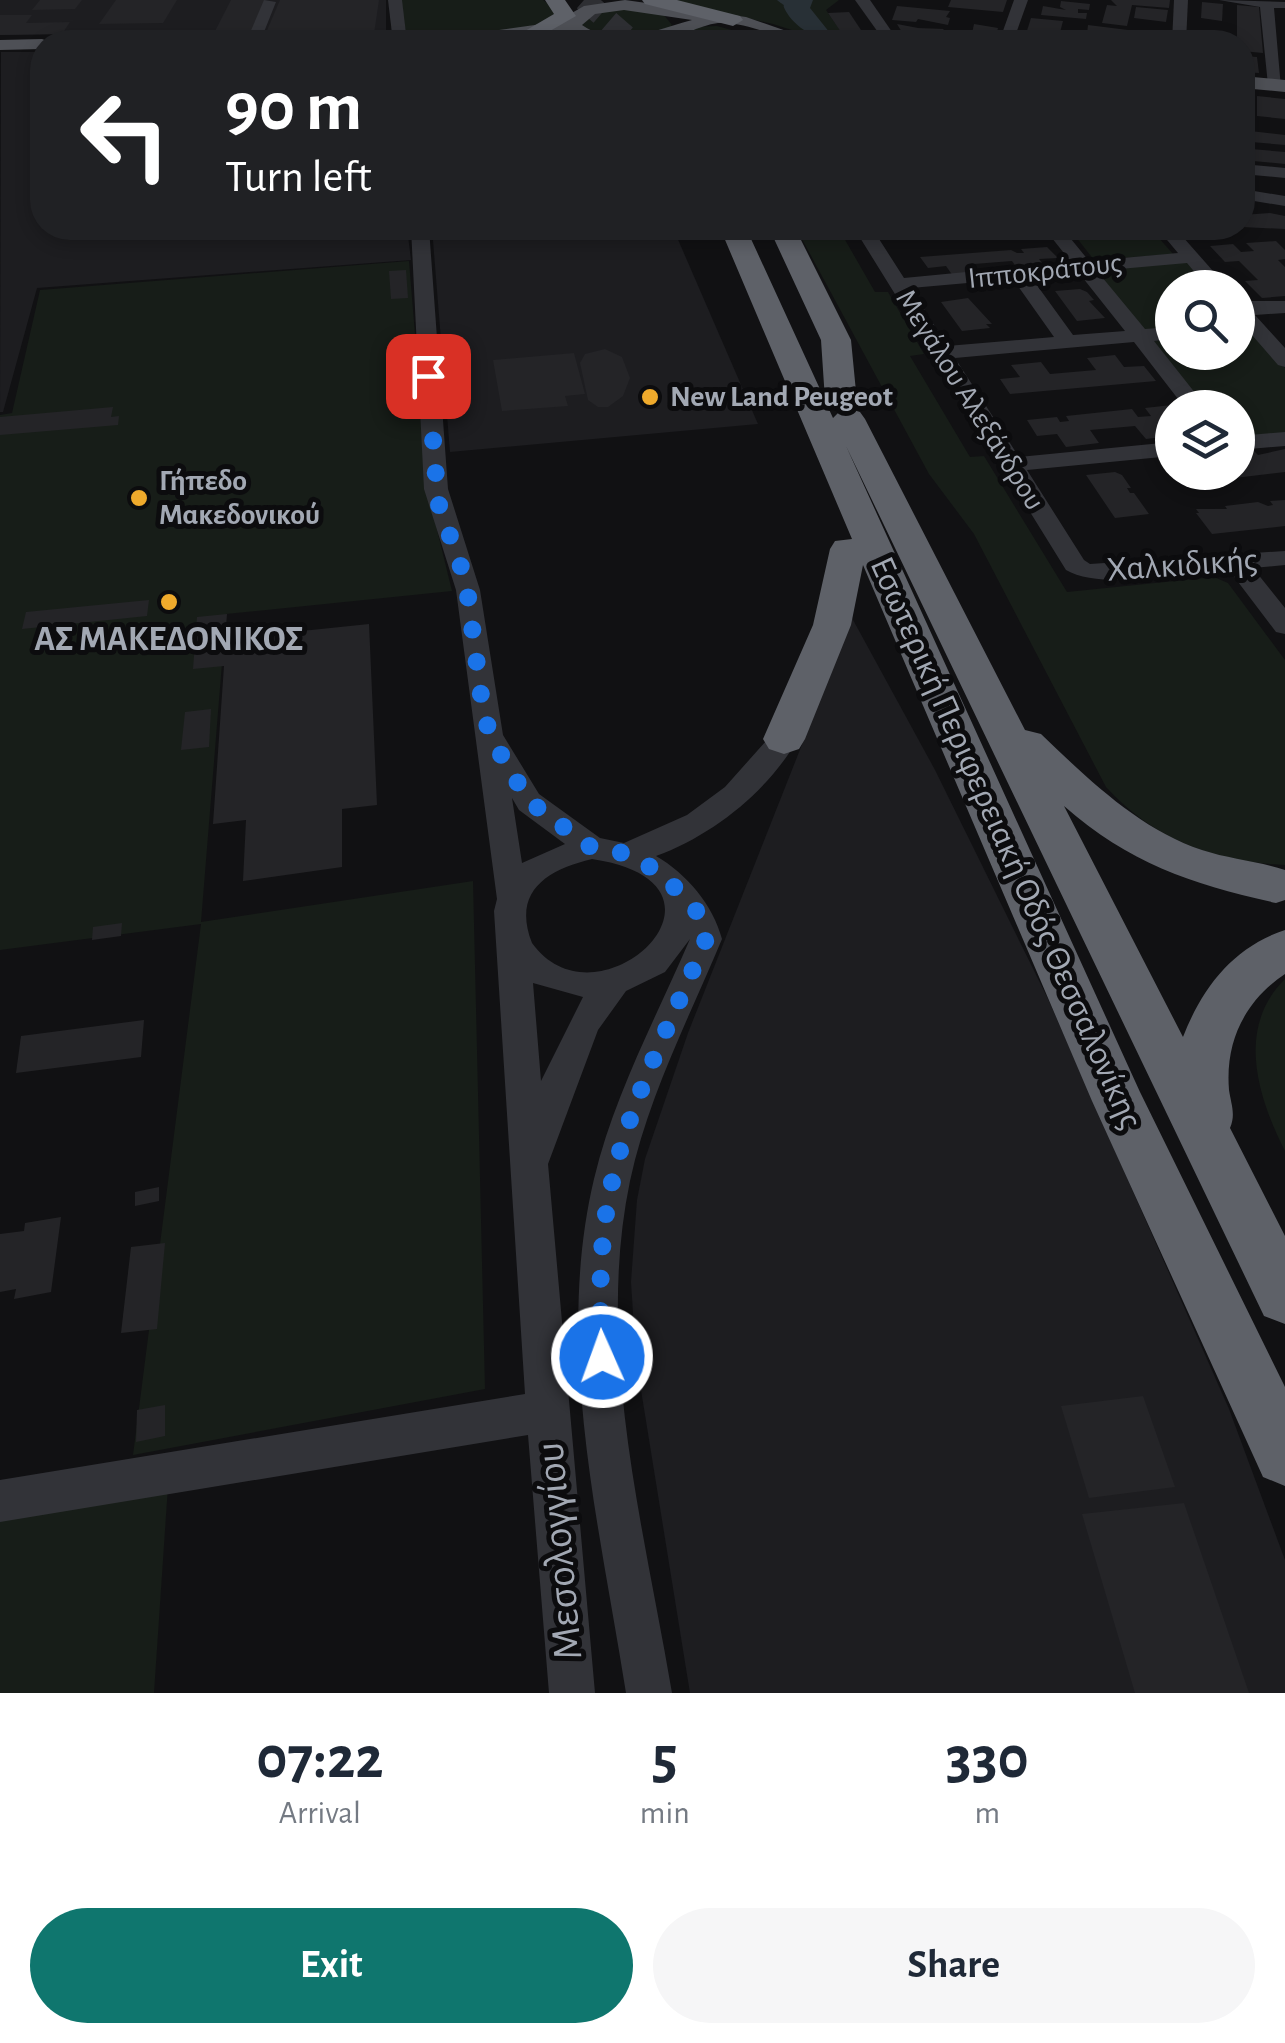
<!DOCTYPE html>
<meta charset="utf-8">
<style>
body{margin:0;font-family:"Alegreya Sans",sans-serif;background:#f6f6f7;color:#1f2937;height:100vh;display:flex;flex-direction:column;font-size:38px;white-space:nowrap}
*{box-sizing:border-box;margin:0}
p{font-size:32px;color:#747a83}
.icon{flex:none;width:55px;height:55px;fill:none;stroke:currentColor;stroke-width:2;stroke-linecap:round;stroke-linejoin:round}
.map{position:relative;height:1693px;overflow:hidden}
.sheet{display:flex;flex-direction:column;background:#fff;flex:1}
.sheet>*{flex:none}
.hud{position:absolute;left:30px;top:30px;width:1225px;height:210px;border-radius:40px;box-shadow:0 5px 15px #0003;background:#202124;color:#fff;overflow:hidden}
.fabs{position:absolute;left:1155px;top:270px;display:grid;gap:20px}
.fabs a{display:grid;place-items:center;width:100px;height:100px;border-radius:50%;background:#fff;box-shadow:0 5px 15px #0003;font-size:50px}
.pin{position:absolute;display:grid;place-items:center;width:85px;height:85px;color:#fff;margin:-42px;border-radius:20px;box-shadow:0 5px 15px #0006}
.me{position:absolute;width:110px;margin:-55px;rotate:358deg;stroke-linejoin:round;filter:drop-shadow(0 0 8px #0008)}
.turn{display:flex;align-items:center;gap:35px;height:210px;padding:0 30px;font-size:45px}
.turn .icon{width:130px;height:130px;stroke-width:2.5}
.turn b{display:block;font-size:70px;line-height:85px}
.eta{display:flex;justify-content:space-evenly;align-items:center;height:170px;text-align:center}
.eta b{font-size:60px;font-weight:700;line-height:70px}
.action{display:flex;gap:20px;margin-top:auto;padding:20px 30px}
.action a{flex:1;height:115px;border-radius:60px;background:#0f766e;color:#fff;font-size:40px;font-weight:700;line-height:115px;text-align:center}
.action a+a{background:#f6f6f7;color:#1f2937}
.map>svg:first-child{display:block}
.built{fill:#1d1d20}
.green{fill:#171d18}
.water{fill:#283036}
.building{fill:#242427}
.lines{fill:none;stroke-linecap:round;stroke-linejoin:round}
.highway-tunnel{stroke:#2e2f33;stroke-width:22;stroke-dasharray:22 11;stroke-linecap:butt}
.minor{fill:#323338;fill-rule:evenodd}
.major{fill:#4e5056;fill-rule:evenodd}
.highway{fill:#5e6168;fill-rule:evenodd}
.route{stroke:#1a73e8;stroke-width:18;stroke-dasharray:0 32.4}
.poi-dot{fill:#efaa2c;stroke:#0c0c0e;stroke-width:4}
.labels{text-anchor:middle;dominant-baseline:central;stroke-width:10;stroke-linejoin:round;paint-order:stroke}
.far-street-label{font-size:30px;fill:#a2a8b3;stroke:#0c0c0e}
.far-poi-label{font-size:30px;font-weight:bold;fill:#a2a8b3;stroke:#0c0c0e;text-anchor:start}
.street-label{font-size:35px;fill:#a2a8b3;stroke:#0c0c0e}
.poi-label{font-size:35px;font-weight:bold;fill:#a2a8b3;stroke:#0c0c0e}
.near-street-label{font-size:42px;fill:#a2a8b3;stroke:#0c0c0e}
</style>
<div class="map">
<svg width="1285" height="1693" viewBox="0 0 1285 1693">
<rect width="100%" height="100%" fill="#111113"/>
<!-- built -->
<g class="built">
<path d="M0,0H386V35L64,39L67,34L0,35Z"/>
<path d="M1,52H42V228H407L411,260L37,288L3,412H0Z"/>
<path d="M432,228H673L758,424L450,452Z"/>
<path d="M852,618L935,770L1049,1001L1229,1409L1285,1560V1693H690L636,1359L631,1282L637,1200L645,1159L688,1033Z"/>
</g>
<!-- green -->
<g class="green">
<path d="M401,0H543L558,11L554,22L496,32L406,35Z"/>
<path d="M663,0H839L826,10L848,42H829L773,24Z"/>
<path d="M613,8L663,14L672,25L668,30L615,39L583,28L581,23L590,14Z"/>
<path d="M717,26L775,42H684L678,37L693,27Z"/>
<path d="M796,228H852L840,231L875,292H888L924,354L910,356L970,457L984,456L1067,592L1214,577L1228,583L1285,660V865C1215,862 1153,839 1106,787L974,534L929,474Z"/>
<path d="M1069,228H1150L1173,254L1094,260Z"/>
<path d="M409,261L428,493L452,591L226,614L201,922L473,881L485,1389L133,1455L201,924L0,950V415L12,413L40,290Z"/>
<path d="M1188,261L1211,287L1172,288V329L1142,332L1090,269Z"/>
<path d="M1252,333L1285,368V434L1238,438V408L1204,407L1150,341L1172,339V352H1238V334Z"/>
<path d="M1285,979V1151C1257,1096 1236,1027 1285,979Z"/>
<path d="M168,1486L154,1693H0V1514Z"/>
</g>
<!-- water -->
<path class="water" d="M777,0H813L810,8L834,38L844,42C824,43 798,31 787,13C779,0 790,10 777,0Z"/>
<!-- building -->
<g class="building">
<path d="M40,0H82L75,9L32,10Z"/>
<path d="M116,0H177L163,23L99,24Z"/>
<path d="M231,0H265L250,33H214Z"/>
<path d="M280,0H379L374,34L265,35Z"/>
<path d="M951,0H1007L1003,12L948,7Z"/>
<path d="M1111,0H1170L1169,8L1132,5L1127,26L1102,23L1107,5L1117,6Z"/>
<path d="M1061,1L1090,4L1089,10L1078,9V13H1087L1086,19L1041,15L1043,6L1066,10L1060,7Z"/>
<path d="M1202,2L1223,4L1222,21L1201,18Z"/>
<path d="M1237,5L1259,7L1263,53L1242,51V42H1237Z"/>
<path d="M897,6L950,11L946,17L950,18L948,25L918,19L916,22L892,20Z"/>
<path d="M1136,7L1168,10L1166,22L1134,18Z"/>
<path d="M849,12L869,42L847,41L828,13Z"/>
<path d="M0,15H32L26,23L70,22L62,34L0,35Z"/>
<path d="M1031,18L1063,21L1058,40L1025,37Z"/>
<path d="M897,24L918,28L944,29L932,42H908Z"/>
<path d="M974,24L998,28L995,40L971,38Z"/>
<path d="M1088,25L1136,31L1134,42H1102L1103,35L1087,34Z"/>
<path d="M1242,56L1257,57L1259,73L1242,72Z"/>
<path d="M1257,96L1285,99V119L1257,116Z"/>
<path d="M1250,131L1285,135V145L1251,142Z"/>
<path d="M1251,149L1285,152V164L1253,161Z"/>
<path d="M1270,213L1285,216V229L1242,227V215Z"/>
<path d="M904,228H1010L1011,230L911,239Z"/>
<path d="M1276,241L1285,250V259L1278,260L1285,267V296L1262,298L1245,281L1258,280L1239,261L1225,262L1210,246L1233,244L1241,252L1254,251L1246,243Z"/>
<path d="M1047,247L1058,258L1039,259L1047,269L1019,271L1012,261L974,264L980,274L953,276L946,266L928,268L920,257L1011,250L1017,253H1024L1021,249Z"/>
<path d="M406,270L408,298L391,299L389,271Z"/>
<path d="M1080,289L1087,292L1094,300L1089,301L1105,318L1077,321L1055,291Z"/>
<path d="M968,298L992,324H986L990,328L962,331L941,302Z"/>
<path d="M605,349L622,357L630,378L623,396L608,407H598L588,400L580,363L585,354Z"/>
<path d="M574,353L585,394L565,396L568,406L502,411L493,360Z"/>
<path d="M1115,355L1124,367L1144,366L1156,381L1010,394L1000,379L1020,377L1011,365L1041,362L1050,374L1096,370L1087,358Z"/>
<path d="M1172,405V422L1166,423L1172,436L1146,439L1135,426L1090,430L1099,443L1066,447L1057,434L1037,436L1027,420L1057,417L1060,422L1069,421L1066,416L1132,409L1138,417L1151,416L1145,408Z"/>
<path d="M113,407L111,417L119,416L118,425L0,435V417Z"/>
<path d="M1285,449V472L1210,481L1204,472H1238V453L1254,451L1258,455Z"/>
<path d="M1115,472L1122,475L1131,488H1127L1130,493H1134L1149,514L1115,518L1086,475Z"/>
<path d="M1285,500V526L1212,534L1196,513H1199L1196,509H1227L1225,506L1258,502L1268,506L1273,505L1270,501Z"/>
<path d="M149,600L147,616L22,629L26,612Z"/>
<path d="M227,614L225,639L369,624L377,805L342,809V867L243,881L246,820L213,824L224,666L193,669L197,617Z"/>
<path d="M211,709L209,747L181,750L185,712Z"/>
<path d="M122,923L121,936L92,940L93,927Z"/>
<path d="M144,1020L141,1057L16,1073L21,1036Z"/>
<path d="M159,1187V1201L135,1206V1192Z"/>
<path d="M61,1217L51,1292L14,1299L16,1289L0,1292V1234L24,1231L25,1223Z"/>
<path d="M165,1243L157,1329L121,1333L131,1247Z"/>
<path d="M1143,1396L1175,1487L1089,1498L1061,1406Z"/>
<path d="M165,1405V1436L136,1442L137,1410Z"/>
<path d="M1184,1503L1249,1693H1135L1082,1514Z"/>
</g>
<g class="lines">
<!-- highway-tunnel -->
<path class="highway-tunnel" d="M584,0L633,42"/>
<!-- minor -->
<g class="minor">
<path d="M264,0L276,2L260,42H246Z"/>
<path d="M388,0H402L407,42H393Z"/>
<path d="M855,0H870L899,42H885Z"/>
<path d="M1014,0H1028L1013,42H999Z"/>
<path d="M1174,0H1188L1186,42H1172Z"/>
<path d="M1219,0L1285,2V8H1274L1281,88L1268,85L1260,7Z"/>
<path d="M1242,164L1285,168V178L1242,174Z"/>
<path d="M1242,189L1285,196V206L1242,199Z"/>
<path d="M411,228H429L448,489L480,590L503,735L539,794L600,838L624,843L687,815L725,787L774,732H794L798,739C767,792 713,835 656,856C687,874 713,905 722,939C689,1018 648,1097 630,1181C595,1349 644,1527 672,1693H626C600,1527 554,1347 594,1179C614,1095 656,1018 690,939L665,972L626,991L598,1030L548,1164L595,1693H549L528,1435L0,1522V1480L525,1394L494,911L497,899L456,590L424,489ZM512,798L519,810L565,844L522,863ZM592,859C758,884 598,1035 532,943C512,892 546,870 592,859ZM533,983L583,997L541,1081Z"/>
<path d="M854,228H872L904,278L1071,262L1044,228H1062L1089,261L1178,253L1157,228H1175L1228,288H1208L1187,263L1097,271L1145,329L1172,327V339L1154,341L1207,408H1185L1134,342L955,358L1019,457L1172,442V456L1027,470L1084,560L1090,564L1285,551V565L1253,568L1285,608V634L1276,632L1229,570C1188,573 1101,591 1066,570ZM1079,273L1125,331L1073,335L1031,277ZM1013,279L1054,337L947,346L911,288Z"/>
<path d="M1238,301H1285V313L1255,315L1285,348V367L1278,365L1238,319Z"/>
<path d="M1285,432V446L1238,450V436Z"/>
</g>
<!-- major -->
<g class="major">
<path d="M625,0L746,17L818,42C783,44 752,21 718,23C699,25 678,39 659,42C630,47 590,47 567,31L494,42H318L327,37L477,33L556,22L584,6ZM624,10L692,20C655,30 617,49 582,25L595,14Z"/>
<path d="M0,40L42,39L50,42H42V49L0,50Z"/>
<path d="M1242,76L1285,80V92L1242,88Z"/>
</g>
<!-- highway -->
<g class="highway">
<path d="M545,0H565L576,16L543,35H529L525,31L554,14Z"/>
<path d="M642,0H677L740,16L743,20L733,26L645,4Z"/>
<path d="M720,228H746L825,400L821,340L769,228H795L851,340L857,402L850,409L860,412L865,419L1025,730L1041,734C1088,779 1139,829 1202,850C1229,859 1258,861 1285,870V900L1276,903C1192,884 1130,864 1064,806L1183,1037C1202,988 1233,947 1285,930V974C1245,1001 1225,1041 1229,1090C1231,1104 1236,1114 1230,1128L1285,1236V1324L1264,1316L846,446L1140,1092L1285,1387V1486L1263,1477L1092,1101L863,565L851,625L805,739L799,749L784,754L769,749L763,739L813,625L830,549L835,541L852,539ZM827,405L840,411L833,418Z"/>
</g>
</g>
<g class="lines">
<!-- route -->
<path class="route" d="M428,376L438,502L466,581L484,718L504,761L530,802L592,848L630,854L664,876L700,915L706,939C673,1018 631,1098 612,1182C599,1238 599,1299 602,1357"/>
</g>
<!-- markers -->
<g class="poi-dot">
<circle cx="650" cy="397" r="10"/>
<circle cx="139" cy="498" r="10"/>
<circle cx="169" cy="602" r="10"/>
</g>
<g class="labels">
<!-- far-street labels -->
<g class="far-street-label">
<text transform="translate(1045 271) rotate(-6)">Ιπποκράτους</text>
<text transform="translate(970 400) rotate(58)">Μεγάλου Αλεξάνδρου</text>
</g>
<!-- far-poi labels -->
<g class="far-poi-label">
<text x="670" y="397">New Land Peugeot</text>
<text x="159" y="481">Γήπεδο<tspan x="159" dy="34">Μακεδονικού</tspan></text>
</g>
<!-- street labels -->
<g class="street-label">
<text transform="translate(1182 565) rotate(-4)">Χαλκιδικής</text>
<text transform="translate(1006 843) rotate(66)">Εσωτερική Περιφερειακή Οδός Θεσσαλονίκης</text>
</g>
<!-- poi labels -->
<g class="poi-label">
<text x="169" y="639">ΑΣ ΜΑΚΕΔΟΝΙΚΟΣ</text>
</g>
<!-- near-street labels -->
<g class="near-street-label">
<text transform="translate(559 1551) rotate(-95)">Μεσολογγίου</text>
</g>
</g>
</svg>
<div class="fabs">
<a><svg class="icon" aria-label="search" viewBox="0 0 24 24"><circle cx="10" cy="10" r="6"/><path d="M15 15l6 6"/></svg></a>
<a><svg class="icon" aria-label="layers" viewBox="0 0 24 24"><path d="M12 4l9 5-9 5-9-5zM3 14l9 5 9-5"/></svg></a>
</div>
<div class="pin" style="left:428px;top:376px;background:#d93025"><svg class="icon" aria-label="arrive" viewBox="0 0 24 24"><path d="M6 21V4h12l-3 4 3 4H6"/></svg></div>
<svg class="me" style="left:602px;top:1357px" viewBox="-20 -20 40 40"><circle r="17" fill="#1a73e8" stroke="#fff" stroke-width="3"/><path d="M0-11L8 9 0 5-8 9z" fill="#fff"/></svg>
<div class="hud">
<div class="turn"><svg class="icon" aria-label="left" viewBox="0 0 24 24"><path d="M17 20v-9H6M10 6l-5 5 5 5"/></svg><div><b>90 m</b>Turn left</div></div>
</div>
</div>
<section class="sheet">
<div class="eta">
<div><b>07:22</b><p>Arrival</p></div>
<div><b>5</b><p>min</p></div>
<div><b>330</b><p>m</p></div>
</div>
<div class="action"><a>Exit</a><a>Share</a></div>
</section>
